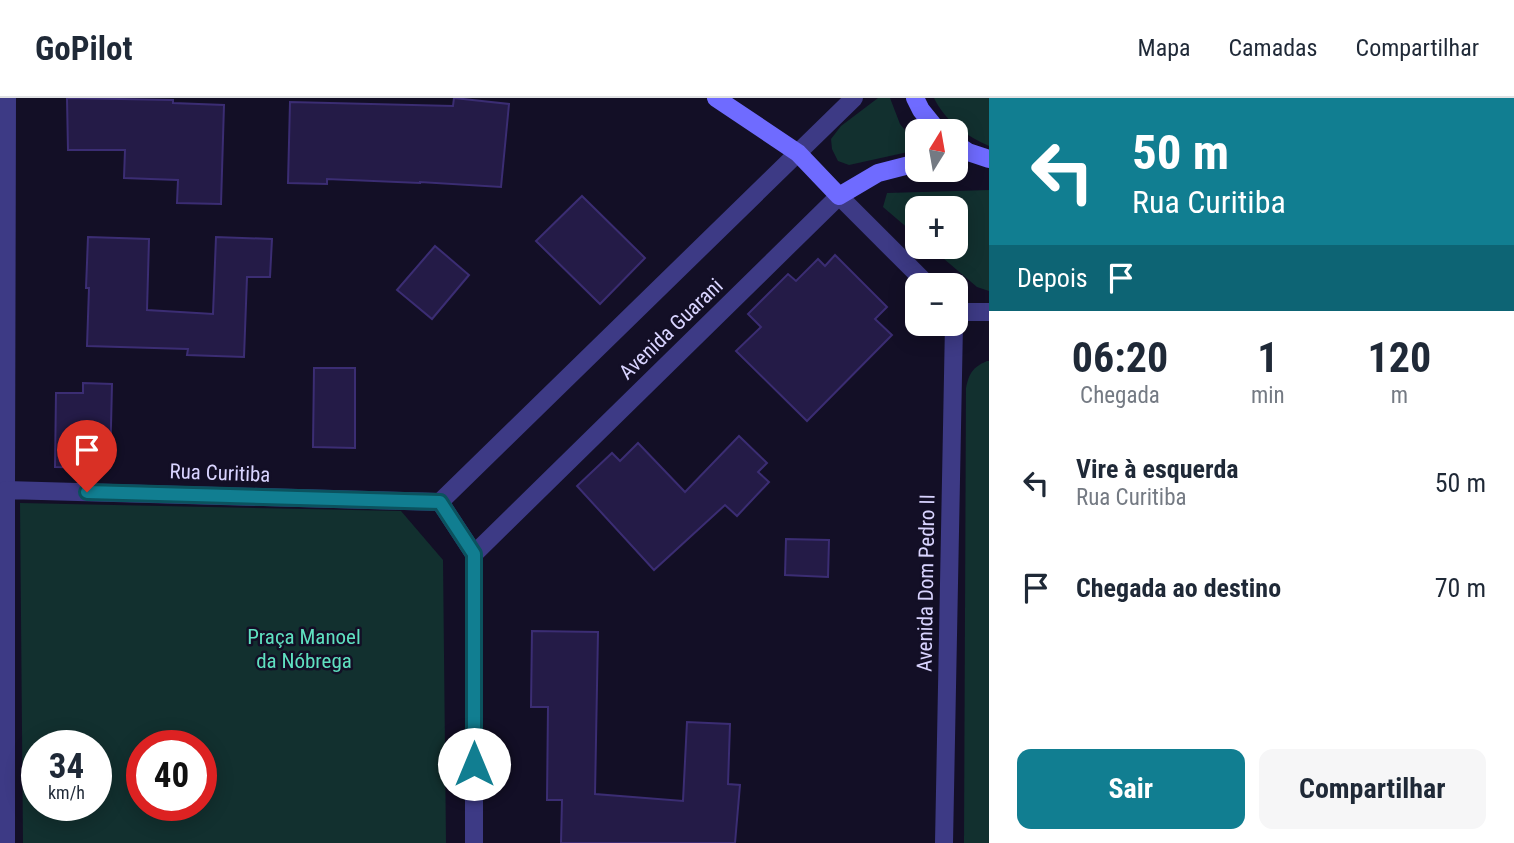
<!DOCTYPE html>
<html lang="pt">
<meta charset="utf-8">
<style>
body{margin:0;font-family:"Roboto Condensed",sans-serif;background:#f6f6f7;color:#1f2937;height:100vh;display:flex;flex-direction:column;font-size:26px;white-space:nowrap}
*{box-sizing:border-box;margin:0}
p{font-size:23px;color:#747a83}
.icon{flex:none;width:38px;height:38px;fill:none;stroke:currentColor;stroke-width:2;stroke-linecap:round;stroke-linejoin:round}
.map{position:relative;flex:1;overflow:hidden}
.drawer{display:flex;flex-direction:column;background:#fff;width:525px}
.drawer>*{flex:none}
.top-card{background:#117e91;color:#fff;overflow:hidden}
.needle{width:46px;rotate:11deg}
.fabs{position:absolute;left:905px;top:21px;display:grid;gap:14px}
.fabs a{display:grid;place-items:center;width:63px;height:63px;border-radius:14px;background:#fff;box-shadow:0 4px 18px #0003;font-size:35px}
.speed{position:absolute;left:21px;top:632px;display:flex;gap:14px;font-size:35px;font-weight:700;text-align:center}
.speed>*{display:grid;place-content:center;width:91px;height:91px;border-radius:50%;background:#fff;box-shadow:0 4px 18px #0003;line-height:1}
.speed small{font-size:18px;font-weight:400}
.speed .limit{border:10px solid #d22;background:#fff;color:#111}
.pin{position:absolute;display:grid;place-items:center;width:60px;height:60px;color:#fff;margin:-72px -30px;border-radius:50% 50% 50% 0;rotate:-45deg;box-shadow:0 0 7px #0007}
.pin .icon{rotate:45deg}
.me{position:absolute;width:77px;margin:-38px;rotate:0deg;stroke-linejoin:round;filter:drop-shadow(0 0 5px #0008)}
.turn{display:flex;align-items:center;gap:24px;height:147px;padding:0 28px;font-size:32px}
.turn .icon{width:91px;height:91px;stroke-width:2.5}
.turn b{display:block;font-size:49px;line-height:60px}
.then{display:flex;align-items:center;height:66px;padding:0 28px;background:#0003;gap:14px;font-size:26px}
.eta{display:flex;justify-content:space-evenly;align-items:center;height:119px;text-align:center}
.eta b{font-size:42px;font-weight:700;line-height:49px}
.button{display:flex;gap:14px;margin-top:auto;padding:14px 28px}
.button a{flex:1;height:80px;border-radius:14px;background:#117e91;color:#fff;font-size:28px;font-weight:700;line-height:80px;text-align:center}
.button a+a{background:#f6f6f7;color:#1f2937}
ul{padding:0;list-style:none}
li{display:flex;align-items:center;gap:21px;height:105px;padding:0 28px}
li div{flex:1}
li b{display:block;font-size:26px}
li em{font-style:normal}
header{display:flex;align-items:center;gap:42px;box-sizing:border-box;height:98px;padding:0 35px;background:#fff;border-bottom:2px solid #e0e1e3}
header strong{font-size:33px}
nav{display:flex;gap:38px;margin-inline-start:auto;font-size:24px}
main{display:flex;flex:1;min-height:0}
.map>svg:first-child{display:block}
.green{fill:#12302f;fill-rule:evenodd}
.building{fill:#241b47;stroke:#3b2d73;stroke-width:2}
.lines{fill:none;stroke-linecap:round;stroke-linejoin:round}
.minor{stroke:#3d3a85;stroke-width:18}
.tertiary{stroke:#3d3a85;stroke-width:18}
.secondary{stroke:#6f6bff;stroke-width:18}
.route-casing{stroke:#0b525e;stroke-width:18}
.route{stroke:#117e91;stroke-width:12}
.labels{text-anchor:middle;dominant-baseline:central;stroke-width:5;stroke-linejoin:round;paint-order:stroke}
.street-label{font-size:21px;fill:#d9d4ff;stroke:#130f26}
.park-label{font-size:21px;fill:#5fe0c0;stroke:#130f26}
</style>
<header>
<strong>GoPilot</strong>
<nav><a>Mapa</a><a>Camadas</a><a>Compartilhar</a></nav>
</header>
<main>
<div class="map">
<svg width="989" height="745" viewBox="0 0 989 745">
<rect width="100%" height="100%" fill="#130f26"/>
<!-- green -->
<g class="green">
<path d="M878,0H890L900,26L917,47V52L849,67L838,63L832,51L831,41L841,28Z"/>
<path d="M934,0H989V48C966,38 945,23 934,0Z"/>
<path d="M989,92V193L977,189L930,149H956V110H917V138L883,109L887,95Z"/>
<path d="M987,263H989V745H964L966,290C969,275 973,269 987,263Z"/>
<path d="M20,405L401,413L443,462L446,745H23ZM37,648H96V707H37ZM142,648H201V707H142Z"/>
</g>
<!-- building -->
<g class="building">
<path d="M67,0L173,2V5L224,7L221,106L177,105L178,82L124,80L125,52H68Z"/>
<path d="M454,0L509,6L501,89L420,84V85L327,81V86L288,85L290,4L453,8Z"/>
<path d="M582,98L645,160L600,206L536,143Z"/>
<path d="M88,139L149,141L147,212L213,216L216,139L272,141L270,179H247L244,259L187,257L188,251L87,248L89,190H86Z"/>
<path d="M435,148L469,177L432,221L397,192Z"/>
<path d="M835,157L887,209L875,221L892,237L807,323L736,253L761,229L748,216L788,176L796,183L818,161L825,168Z"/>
<path d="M314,270H355V350L313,349Z"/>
<path d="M83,285L112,286L110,370L55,369L56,295H83Z"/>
<path d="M739,338L767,365L758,374L769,384L737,418L725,407L654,472L577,388L612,355L620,363L638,345L685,394Z"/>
<path d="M786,441L829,442L828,479L785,477Z"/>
<path d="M532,533L598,534L595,696L683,703L687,624L730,626L728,686L740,687L735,745H561L562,702H547L548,609H531Z"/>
</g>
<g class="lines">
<!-- minor -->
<path class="minor" d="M0,392H6L7,0"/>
<!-- tertiary -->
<g class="tertiary">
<path d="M956,214H989"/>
<path d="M440,404L854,0"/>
<path d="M440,404L474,456V745"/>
<path d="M474,456L839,98L928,187"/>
<path d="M6,745V392L440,404"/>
<path d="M944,745L954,226"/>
</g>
<!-- secondary -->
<g class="secondary">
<path d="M716,0L798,55L839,98L878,75L917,65"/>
<path d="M915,0L921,12L938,33"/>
<path d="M956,46L968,54L989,61"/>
</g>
</g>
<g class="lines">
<defs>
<path id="route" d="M87,394L440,404L474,456V666"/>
</defs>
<!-- route casing -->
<use href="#route" class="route-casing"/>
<!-- route -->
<use href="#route" class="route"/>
</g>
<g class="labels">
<!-- street labels -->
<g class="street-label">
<text transform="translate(671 231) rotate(-44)">Avenida Guarani</text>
<text transform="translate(220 375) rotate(2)">Rua Curitiba</text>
<text transform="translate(926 485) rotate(-89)">Avenida Dom Pedro II</text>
</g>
<!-- park labels -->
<g class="park-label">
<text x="304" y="539">Praça Manoel<tspan x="304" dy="24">da Nóbrega</tspan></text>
</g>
</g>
</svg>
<div class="fabs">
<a><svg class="needle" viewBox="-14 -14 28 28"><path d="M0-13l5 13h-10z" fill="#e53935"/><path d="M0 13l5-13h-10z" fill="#747a83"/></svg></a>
<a>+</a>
<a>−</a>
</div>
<div class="speed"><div>34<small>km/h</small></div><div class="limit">40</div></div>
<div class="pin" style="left:87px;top:394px;background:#d93025"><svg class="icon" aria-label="arrive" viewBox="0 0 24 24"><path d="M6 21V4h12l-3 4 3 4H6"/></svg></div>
<svg class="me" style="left:474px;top:666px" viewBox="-20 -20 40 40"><circle r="19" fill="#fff"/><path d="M0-13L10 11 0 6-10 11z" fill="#117e91"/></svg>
</div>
<section class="drawer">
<div class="top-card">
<div class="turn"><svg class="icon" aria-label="left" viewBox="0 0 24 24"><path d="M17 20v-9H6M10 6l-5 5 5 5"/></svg><div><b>50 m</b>Rua Curitiba</div></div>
<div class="then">Depois<svg class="icon" aria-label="arrive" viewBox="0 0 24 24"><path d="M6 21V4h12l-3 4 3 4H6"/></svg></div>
</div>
<div class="eta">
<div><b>06:20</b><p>Chegada</p></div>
<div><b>1</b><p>min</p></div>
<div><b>120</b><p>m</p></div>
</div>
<ul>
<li><svg class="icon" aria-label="left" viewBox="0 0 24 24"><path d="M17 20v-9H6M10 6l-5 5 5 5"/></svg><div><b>Vire à esquerda</b><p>Rua Curitiba</p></div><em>50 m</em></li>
<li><svg class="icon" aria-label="arrive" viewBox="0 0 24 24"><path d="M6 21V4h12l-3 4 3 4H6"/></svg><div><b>Chegada ao destino</b></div><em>70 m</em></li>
</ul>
<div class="button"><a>Sair</a><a>Compartilhar</a></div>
</section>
</main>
